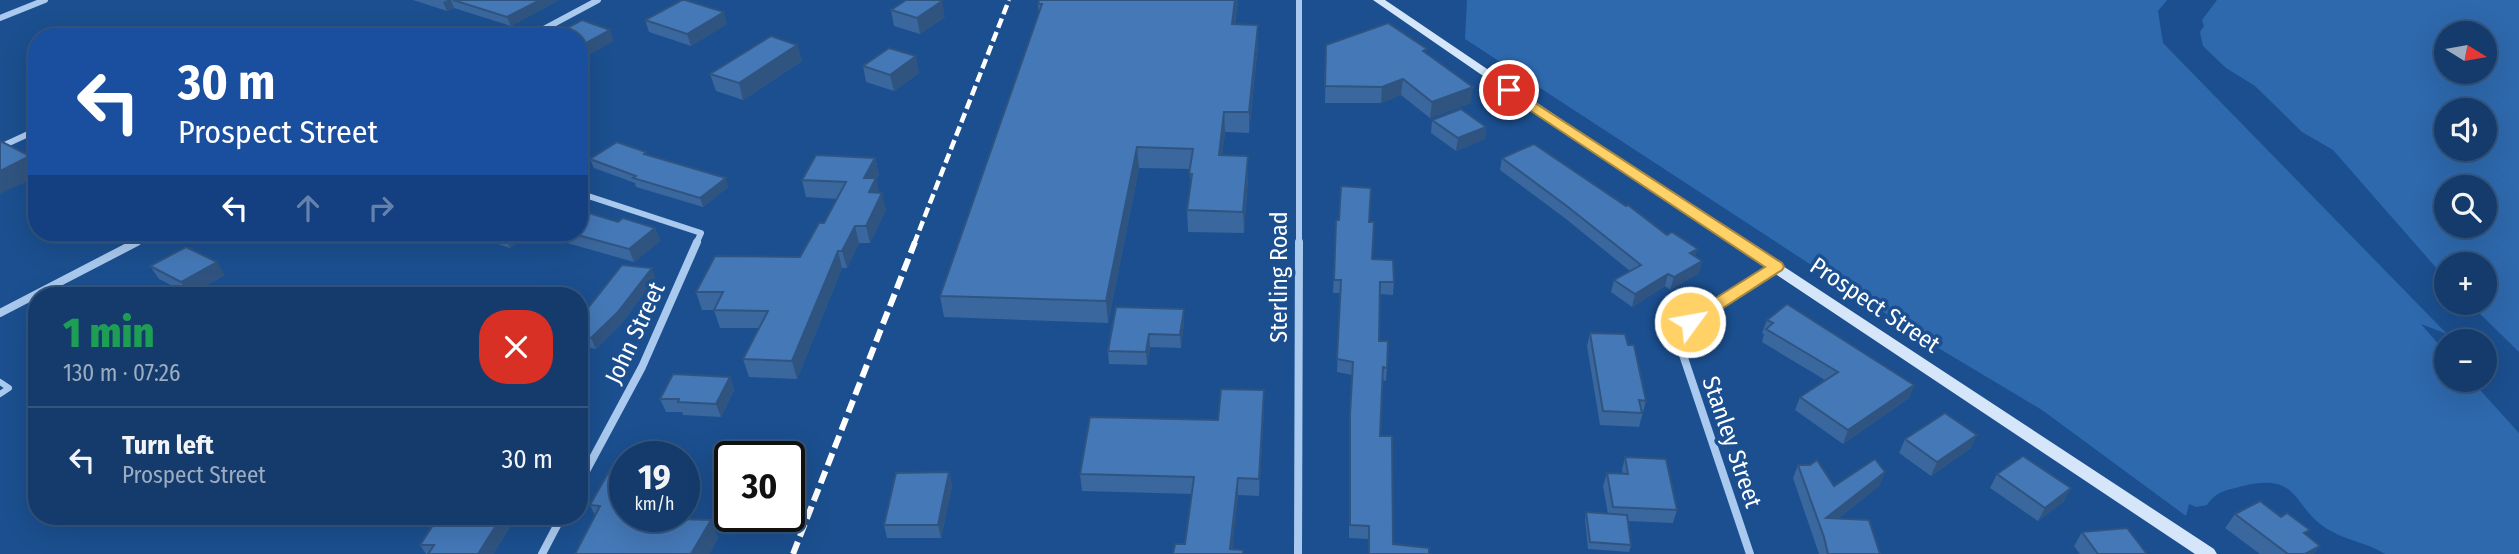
<!DOCTYPE html>
<meta charset="utf-8">
<style>
body{margin:0;font-family:"Fira Sans Condensed",sans-serif;background:#214673;color:#f1f3f6;height:100vh;display:flex;flex-direction:column;font-size:26px;white-space:nowrap}
*{box-sizing:border-box;margin:0}
p{font-size:23px;color:#9dadc1}
.icon{flex:none;width:38px;height:38px;fill:none;stroke:currentColor;stroke-width:2;stroke-linecap:round;stroke-linejoin:round}
.map{position:relative;flex:1;overflow:hidden}
.sheet{position:absolute;left:28px;top:287px;width:560px;height:238px;display:flex;flex-direction:column;background:#143b6b;border-radius:28px;box-shadow:0 7px 28px #0002,0 0 0 2px #33557e}
.sheet>*{flex:none}
.guide{position:absolute;left:28px;top:28px;width:560px;height:214px;border-radius:28px;box-shadow:0 7px 28px #0002,0 0 0 2px #33557e;background:#1a4fa0;color:#fff;overflow:hidden}
.needle{width:46px;rotate:101deg}
.buttons{position:absolute;left:2434px;top:21px;display:grid;gap:14px}
.buttons a{display:grid;place-items:center;width:63px;height:63px;border-radius:50%;background:#143b6b;box-shadow:0 7px 28px #0002,0 0 0 2px #33557e;font-size:35px}
.speed{position:absolute;left:609px;top:441px;display:flex;gap:14px;font-size:35px;font-weight:700;text-align:center}
.speed>*{display:grid;place-content:center;width:91px;height:91px;border-radius:50%;background:#143b6b;box-shadow:0 7px 28px #0002,0 0 0 2px #33557e;line-height:1}
.speed small{font-size:18px;font-weight:400}
.speed .limit{border:4px solid #111;border-radius:10px;background:#fff;color:#111}
.pin{position:absolute;display:grid;place-items:center;width:60px;height:60px;color:#fff;margin:-30px;border:4px solid #fff;border-radius:50%;box-shadow:0 2px 7px #0007}
.me{position:absolute;width:77px;margin:-38px;rotate:58deg;stroke-linejoin:round;filter:drop-shadow(0 0 5px #0008)}
.turn{display:flex;align-items:center;gap:24px;height:147px;padding:0 35px;font-size:32px}
.turn .icon{width:91px;height:91px;stroke-width:2.5}
.turn b{display:block;font-size:49px;line-height:60px}
.lanes{display:flex;align-items:center;height:66px;padding:0 35px;background:#0003;justify-content:center;gap:35px;direction:ltr}
.lanes .off{opacity:.35}
.round{display:grid;place-items:center;flex:none;width:74px;height:74px;border-radius:28px;background:#214673}
.summary{display:flex;align-items:center;justify-content:space-between;height:119px;padding:0 35px}
h1{font-size:42px;font-weight:800;line-height:52px;color:#1e9e55}
ul{padding:0;list-style:none}
li{display:flex;align-items:center;gap:21px;height:105px;padding:0 35px;border-top:2px solid #33557e}
li div{flex:1}
li b{display:block;font-size:26px}
li em{font-style:normal}
.map>svg:first-child{display:block}
.green{fill:#2e69ad;fill-rule:evenodd}
.lines{fill:none;stroke-linecap:round;stroke-linejoin:round}
.service{stroke:#a9c9ee;stroke-width:6}
.minor-far1{stroke:#a9c9ee;stroke-width:6}
.minor{stroke:#a9c9ee;stroke-width:8}
.secondary{fill:#d6e6fa;fill-rule:evenodd}
.rail-far1{stroke:#fff;stroke-width:4.5;stroke-dasharray:10 4.5;stroke-linecap:butt}
.rail{stroke:#fff;stroke-width:6;stroke-dasharray:13 6;stroke-linecap:butt}
.wall{fill:#3a679d}
.shaded-wall{fill:#305480}
.building{fill:#4478b7;stroke:#305480;stroke-width:2}
.route{fill:#ffd166;stroke:#a68842;stroke-width:2}
.labels{text-anchor:middle;dominant-baseline:central;stroke-width:7;stroke-linejoin:round;paint-order:stroke}
.street-label{font-size:24px;fill:#fff;stroke:#1b4f8f}
</style>
<div class="map">
<svg width="2519" height="554" viewBox="0 0 2519 554">
<rect width="100%" height="100%" fill="#1b4f8f"/>
<!-- green -->
<g class="green">
<path d="M1467,0H2167L2158,11L2163,43L2447,334L2421,324L2446,353V380H2471L2519,433V554H2385C2368,543 2348,541 2331,531C2291,510 2303,471 2243,486C2225,491 2218,490 2207,505L2196,507L2189,504L2186,516L2042,410L1940,349L1465,39Z"/>
<path d="M2217,0H2519V352L2469,303H2485V264H2446V279L2333,150L2302,132L2255,86L2226,68L2203,46L2200,32L2204,26L2202,20ZM2446,33H2485V72H2446ZM2485,110V149H2446V110ZM2446,187H2485V226H2446Z"/>
</g>
<g class="lines">
<!-- service -->
<path class="service" d="M0,382L9,388L0,394"/>
<!-- minor-far1 -->
<g class="minor-far1">
<path d="M0,18L45,0"/>
<path d="M529,37L598,0"/>
<path d="M0,147L37,130"/>
<path d="M579,193L701,233L696,244"/>
<path d="M133,244L154,233"/>
<path d="M1299,244V0"/>
</g>
<!-- minor -->
<g class="minor">
<path d="M0,313L137,242"/>
<path d="M579,484L642,367L697,242"/>
<path d="M542,554L562,516"/>
<path d="M1298,554L1299,242"/>
<path d="M1750,554L1678,340L1683,328L1690,322L1776,267"/>
</g>
<!-- secondary -->
<path class="secondary" d="M1373,0H1385L1635,169L2214,549L2217,554H2195L1627,175Z"/>
<!-- rail-far1 -->
<path class="rail-far1" d="M914,244L1009,0"/>
<!-- rail -->
<path class="rail" d="M793,554L915,242"/>
</g>
<!-- wall -->
<g class="wall">
<path d="M413,0H559L511,26L454,8L447,11Z"/>
<path d="M1238,0L1235,24L1258,25V44L1249,133L1225,132L1222,155L1248,177L1244,233L1188,232L1187,210L1190,189V169L1139,168L1108,323L944,317L940,296L1039,12L1038,4Z"/>
<path d="M891,10L945,17L920,34L894,26Z"/>
<path d="M645,20L727,24L691,46L649,32Z"/>
<path d="M797,45L802,61L743,100L716,91L710,74Z"/>
<path d="M1326,45L1427,54L1471,103L1430,118L1401,95L1381,103H1325Z"/>
<path d="M863,66L919,73L894,91L866,82Z"/>
<path d="M1432,120L1486,127L1485,139L1456,151L1431,133Z"/>
<path d="M647,155L728,187L703,207L636,187L635,183L594,168L590,159Z"/>
<path d="M875,158L879,175L876,179L879,193L886,210L870,243H859L847,268H842L797,379L749,377L743,359L759,328H720L714,310H702L696,292L800,257L824,223L837,199L806,197L802,180Z"/>
<path d="M1502,158L1626,206L1702,261L1699,273L1670,290L1665,286L1632,307L1611,292L1614,280L1630,271L1566,219L1500,170Z"/>
<path d="M1336,220L1369,222L1372,259L1394,282L1393,295L1380,294L1379,341L1387,368L1386,381L1382,380L1380,436L1393,544L1429,554H1368V539L1349,538V427L1352,375L1337,372L1340,293H1333Z"/>
<path d="M618,222L655,228L660,241L634,262L553,239L550,233H579Z"/>
<path d="M482,233H530L510,248L486,240Z"/>
<path d="M150,266L225,275L190,295L159,279Z"/>
<path d="M655,278L621,324L596,349L579,345V309L588,308Z"/>
<path d="M1184,309V322L1181,348L1150,347L1147,365L1109,364L1108,351Z"/>
<path d="M1767,320L1914,385L1909,398L1843,444L1795,410L1800,397L1825,380L1762,342L1764,334L1762,333Z"/>
<path d="M1590,333L1646,401L1639,427L1600,425L1587,346Z"/>
<path d="M730,377L734,390L721,417L683,415L682,412H666L660,399Z"/>
<path d="M1264,407L1259,496L1238,495L1232,549L1243,554L1185,544L1192,494L1082,491L1080,474L1218,420Z"/>
<path d="M1905,439L1971,448L1931,476L1899,453Z"/>
<path d="M1625,457L1677,510L1673,523L1627,521L1631,545L1629,552L1588,549L1585,519L1586,512L1608,514L1603,486L1607,473L1623,474L1622,470Z"/>
<path d="M1798,465L1834,486L1885,472L1879,486L1837,519L1880,554H1819L1793,478Z"/>
<path d="M611,468L625,516H669L668,518L718,538L709,554H575L595,515L590,505Z"/>
<path d="M949,472L952,486L941,538H887L884,525Z"/>
<path d="M1997,474L2071,488L2063,502L2038,521L1990,488Z"/>
<path d="M2235,514L2306,535L2314,554H2260L2225,528Z"/>
<path d="M439,516H517L493,554H426L420,545Z"/>
<path d="M2082,532L2147,554H2080L2074,546Z"/>
</g>
<!-- shaded-wall -->
<g class="shaded-wall">
<path d="M448,0H451L454,8L447,11L443,2Z"/>
<path d="M540,0H559L511,26L507,17Z"/>
<path d="M1235,0H1238L1232,44V24Z"/>
<path d="M942,1L945,17L920,34L917,18Z"/>
<path d="M724,12L727,24L691,46L687,34Z"/>
<path d="M1258,25V44L1249,133V112Z"/>
<path d="M610,30L614,41L579,61V47Z"/>
<path d="M797,45L802,61L743,100L739,83Z"/>
<path d="M916,56L919,73L894,91L890,75Z"/>
<path d="M1403,79L1401,95L1381,103L1382,87Z"/>
<path d="M1473,87L1471,103L1430,118L1432,102Z"/>
<path d="M1224,112L1225,132L1220,176L1219,155Z"/>
<path d="M1486,127L1485,139L1456,151L1458,138Z"/>
<path d="M1137,147L1139,168L1108,323L1106,301Z"/>
<path d="M30,156L37,165V177L0,194V171Z"/>
<path d="M1248,156V177L1244,233L1243,212Z"/>
<path d="M875,158L879,175L876,179L880,195L873,209L864,178Z"/>
<path d="M726,178L728,187L703,207L700,198Z"/>
<path d="M882,193L886,210L870,243L866,226Z"/>
<path d="M855,226L859,243L847,268L842,251Z"/>
<path d="M655,228L660,241L634,262L629,249Z"/>
<path d="M507,233H530L510,248L505,235Z"/>
<path d="M1698,249L1694,261L1690,253Z"/>
<path d="M838,251L842,268L797,379L792,361Z"/>
<path d="M1702,261L1699,273L1670,290L1674,277Z"/>
<path d="M217,262L225,275L190,295L181,282Z"/>
<path d="M652,268L655,278L621,324L596,349L591,338Z"/>
<path d="M1668,274L1665,286L1632,307L1635,294Z"/>
<path d="M1184,309V322L1181,348L1180,335Z"/>
<path d="M1149,334L1150,347L1147,365L1146,352Z"/>
<path d="M730,377L734,390L721,417L716,404Z"/>
<path d="M1914,385L1909,398L1843,444L1848,430Z"/>
<path d="M1264,390V407L1259,496V479Z"/>
<path d="M1977,435L1971,448L1931,476L1937,462Z"/>
<path d="M949,472L952,486L941,538L938,525Z"/>
<path d="M1885,472L1879,486L1821,531L1826,518Z"/>
<path d="M1238,478V495L1232,554L1230,549Z"/>
<path d="M2071,488L2063,502L2038,521L2045,508Z"/>
<path d="M502,516H517L493,554H478Z"/>
<path d="M652,516H669L660,535L652,518Z"/>
<path d="M711,520L718,538L709,554H691Z"/>
<path d="M2320,546L2314,554H2305Z"/>
</g>
<!-- building -->
<g class="building">
<path d="M453,0H540L507,17Z"/>
<path d="M682,0H685L724,12L687,34L645,20Z"/>
<path d="M906,0H940L942,1L917,18L891,10Z"/>
<path d="M1039,0H1235L1232,24L1258,25L1249,112H1224L1219,155L1248,156L1243,212L1187,210L1192,174H1189L1193,149L1137,147L1106,301L940,296L1042,4H1038Z"/>
<path d="M582,20L610,30L579,47V37H550Z"/>
<path d="M1388,23L1427,49L1423,51L1473,87L1432,102L1403,79L1382,87L1325,86L1326,45Z"/>
<path d="M771,36L797,45L739,83L710,74Z"/>
<path d="M889,48L916,56L890,75L863,66Z"/>
<path d="M1461,109L1486,127L1458,138L1432,120Z"/>
<path d="M0,141L30,156L0,171Z"/>
<path d="M617,142L646,152L644,154L726,178L700,198L633,178L636,176L590,159Z"/>
<path d="M1534,144L1626,206L1628,205L1667,235L1672,232L1698,249L1690,253L1702,261L1674,277L1668,274L1635,294L1614,280L1641,265L1568,207L1502,158Z"/>
<path d="M816,155L875,158L864,178H876L869,192L882,193L866,226H855L842,251H838L792,361L743,359L768,311L714,310L723,292H696L715,256L800,257L819,223H824L846,182L802,180Z"/>
<path d="M1341,186L1371,188L1369,222H1374L1372,259L1393,260L1394,282H1380L1379,341H1388L1387,368L1383,367L1380,436H1392L1393,544L1429,548V554H1369V526L1350,525V414L1353,362L1337,359L1341,280H1334L1336,220H1339Z"/>
<path d="M579,210L618,222L623,218L655,228L629,249L570,233H579Z"/>
<path d="M186,247L217,262L181,282L150,266Z"/>
<path d="M622,265L652,268L617,313L591,338L579,336V309L582,307L588,308Z"/>
<path d="M1787,304L1914,385L1848,430L1800,397L1838,372L1766,329L1773,323L1767,320Z"/>
<path d="M1116,307L1184,309L1180,335L1149,334L1146,352L1108,351Z"/>
<path d="M1590,333L1625,334L1628,345H1634L1646,401L1639,400L1642,413L1603,411Z"/>
<path d="M673,374L730,377L716,404L678,402L679,399H660Z"/>
<path d="M1221,389L1264,390L1259,479L1238,478L1230,549L1243,550V554H1173L1175,544H1185L1194,477L1080,474L1090,417L1218,420Z"/>
<path d="M1945,413L1977,435L1937,462L1905,439Z"/>
<path d="M2023,456L2071,488L2045,508L1997,474Z"/>
<path d="M1625,457L1666,459L1677,510L1613,507L1607,473L1628,474Z"/>
<path d="M1875,459L1885,472L1826,518L1869,520L1880,554H1828L1824,537L1798,465H1810L1817,460L1834,486Z"/>
<path d="M611,468L625,469V516H652V518L711,520L691,554H575L600,506L590,505Z"/>
<path d="M949,472L938,525H884L896,473Z"/>
<path d="M2260,501L2281,517L2287,513L2310,530L2304,533L2320,546L2305,554H2288L2235,514Z"/>
<path d="M1586,512L1627,515L1631,545L1590,542Z"/>
<path d="M439,516H502L478,554H428L434,545H420Z"/>
<path d="M2127,528L2147,554H2098L2082,532Z"/>
</g>
<!-- route -->
<path class="route" d="M1509,86L1782,263L1784,267L1782,270L1695,326H1684L1681,322L1684,318L1765,267L1504,93V87Z"/>
<g class="labels">
<!-- street labels -->
<g class="street-label">
<text transform="translate(1279 277) rotate(-90)">Sterling Road</text>
<text transform="translate(1875 305) rotate(34)">Prospect Street</text>
<text transform="translate(635 333) rotate(-65)">John Street</text>
<text transform="translate(1732 442) rotate(71)">Stanley Street</text>
</g>
</g>
</svg>
<div class="buttons">
<a><svg class="needle" viewBox="-14 -14 28 28"><path d="M0-13l5 13h-10z" fill="#e53935"/><path d="M0 13l5-13h-10z" fill="#9dadc1"/></svg></a>
<a><svg class="icon" aria-label="sound" viewBox="0 0 24 24"><path d="M4 9h4l5-4v14l-5-4H4zM17 9q2 3 0 6"/></svg></a>
<a><svg class="icon" aria-label="search" viewBox="0 0 24 24"><circle cx="10" cy="10" r="6"/><path d="M15 15l6 6"/></svg></a>
<a>+</a>
<a>−</a>
</div>
<div class="speed"><div>19<small>km/h</small></div><div class="limit">30</div></div>
<div class="pin" style="left:1509px;top:90px;background:#d93025"><svg class="icon" aria-label="arrive" viewBox="0 0 24 24"><path d="M6 21V4h12l-3 4 3 4H6"/></svg></div>
<svg class="me" style="left:1690px;top:322px" viewBox="-20 -20 40 40"><circle r="17" fill="#ffd166" stroke="#fff" stroke-width="3"/><path d="M0-11L8 9 0 5-8 9z" fill="#fff"/></svg>
<div class="guide">
<div class="turn"><svg class="icon" aria-label="left" viewBox="0 0 24 24"><path d="M17 20v-9H6M10 6l-5 5 5 5"/></svg><div><b>30 m</b>Prospect Street</div></div>
<div class="lanes"><svg class="icon" aria-label="left" viewBox="0 0 24 24"><path d="M17 20v-9H6M10 6l-5 5 5 5"/></svg><svg class="icon off" aria-label="ahead" viewBox="0 0 24 24"><path d="M12 20V5M6 11l6-6 6 6"/></svg><svg class="icon off" aria-label="right" viewBox="0 0 24 24"><path d="M7 20v-9h11M14 6l5 5-5 5"/></svg></div>
</div>
<section class="sheet">
<div class="summary"><div><h1>1 min</h1><p>130 m · 07:26</p></div><a class="round" style="background:#d93025;color:#fff"><svg class="icon" aria-label="close" viewBox="0 0 24 24"><path d="M6 6l12 12M18 6L6 18"/></svg></a></div>
<ul>
<li><svg class="icon" aria-label="left" viewBox="0 0 24 24"><path d="M17 20v-9H6M10 6l-5 5 5 5"/></svg><div><b>Turn left</b><p>Prospect Street</p></div><em>30 m</em></li>
</ul>
</section>
</div>
